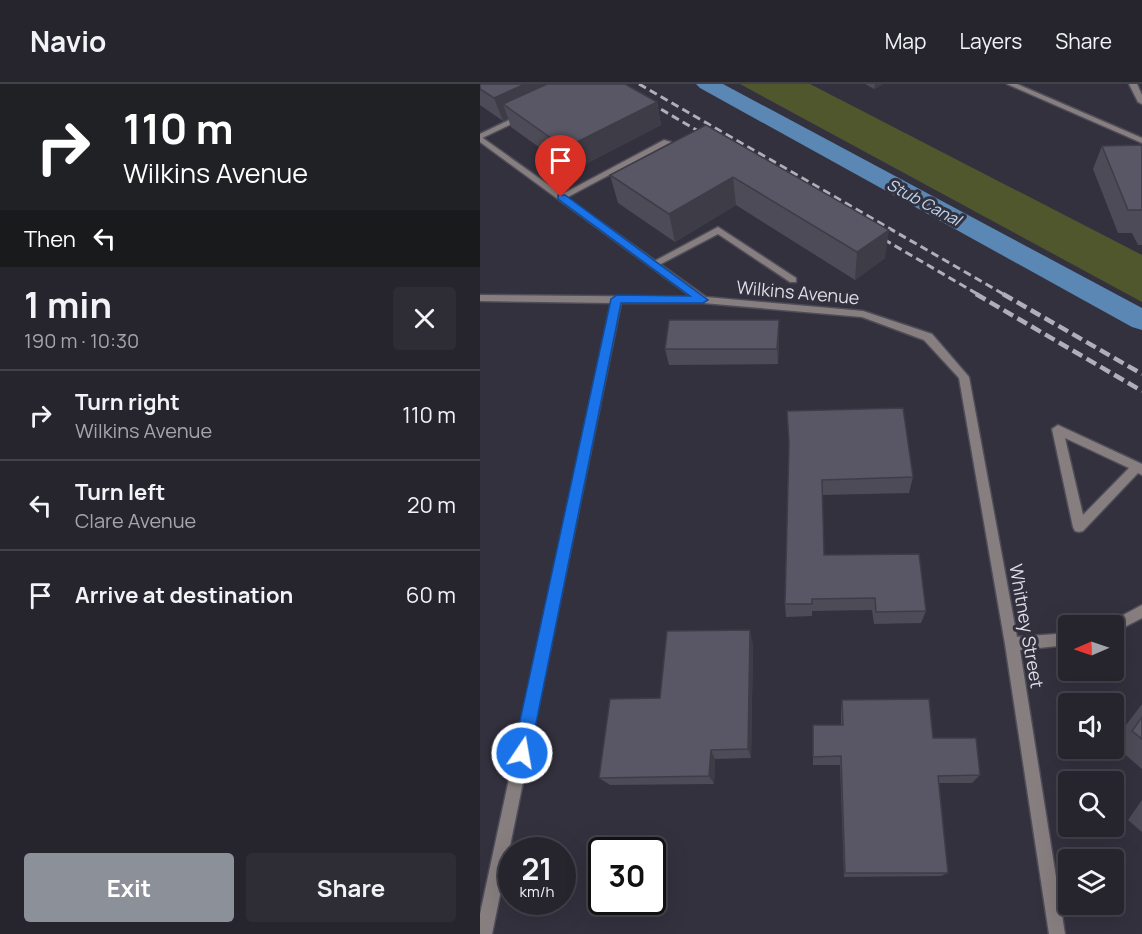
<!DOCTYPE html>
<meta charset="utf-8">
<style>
body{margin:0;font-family:Manrope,sans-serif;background:#2e2d36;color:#f1f3f6;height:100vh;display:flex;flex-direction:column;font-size:22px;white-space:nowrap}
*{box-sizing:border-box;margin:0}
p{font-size:20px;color:#a4a5aa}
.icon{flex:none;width:33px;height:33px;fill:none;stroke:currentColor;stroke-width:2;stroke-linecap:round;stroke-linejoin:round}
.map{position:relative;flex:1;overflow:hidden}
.sheet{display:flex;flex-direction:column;background:#26252e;width:480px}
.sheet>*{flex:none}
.hud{background:#202124;color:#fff;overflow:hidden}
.needle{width:39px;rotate:268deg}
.fabs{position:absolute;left:578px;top:531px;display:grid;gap:12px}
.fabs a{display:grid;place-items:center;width:66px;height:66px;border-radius:6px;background:#26252e;box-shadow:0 6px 24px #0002,0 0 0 2px #42424a;font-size:30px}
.speed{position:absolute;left:18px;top:753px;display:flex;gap:12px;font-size:30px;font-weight:700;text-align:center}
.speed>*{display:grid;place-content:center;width:78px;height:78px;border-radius:50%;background:#26252e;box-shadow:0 6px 24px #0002,0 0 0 2px #42424a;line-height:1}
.speed small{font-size:15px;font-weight:400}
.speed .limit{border:3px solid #111;border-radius:9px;background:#fff;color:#111}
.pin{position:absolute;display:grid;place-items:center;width:51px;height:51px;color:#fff;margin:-62px -26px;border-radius:50% 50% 50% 0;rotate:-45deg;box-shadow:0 0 6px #0007}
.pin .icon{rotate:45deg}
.me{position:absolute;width:66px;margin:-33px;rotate:12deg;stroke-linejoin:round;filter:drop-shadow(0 0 4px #0008)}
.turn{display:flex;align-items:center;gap:21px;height:126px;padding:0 24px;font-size:27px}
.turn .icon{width:78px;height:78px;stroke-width:2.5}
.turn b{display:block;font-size:42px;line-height:51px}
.then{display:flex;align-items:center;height:57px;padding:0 24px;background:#0003;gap:12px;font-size:22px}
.round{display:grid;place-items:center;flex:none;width:63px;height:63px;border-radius:6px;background:#2e2d36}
.summary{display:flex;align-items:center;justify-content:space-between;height:102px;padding:0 24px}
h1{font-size:36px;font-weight:700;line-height:45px}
.primary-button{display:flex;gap:12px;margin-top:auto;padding:12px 24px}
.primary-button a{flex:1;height:69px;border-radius:6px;background:#8c9099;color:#fff;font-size:24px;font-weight:700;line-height:69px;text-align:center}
.primary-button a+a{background:#2e2d36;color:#f1f3f6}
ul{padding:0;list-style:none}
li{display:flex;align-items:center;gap:18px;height:90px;padding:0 24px;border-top:2px solid #42424a}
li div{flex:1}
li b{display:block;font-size:22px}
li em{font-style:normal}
header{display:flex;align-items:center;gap:36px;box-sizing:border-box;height:84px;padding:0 30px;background:#26252e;border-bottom:2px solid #42424a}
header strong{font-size:28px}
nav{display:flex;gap:33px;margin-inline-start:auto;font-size:21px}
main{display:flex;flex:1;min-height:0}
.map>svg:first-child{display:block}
.green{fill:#50572d}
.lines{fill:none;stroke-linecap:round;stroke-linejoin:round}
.canal{fill:#5a87b3;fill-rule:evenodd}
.lane-casing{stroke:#4f4d59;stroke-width:3}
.street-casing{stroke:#4f4d59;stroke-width:3}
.lane{fill:#877e7f;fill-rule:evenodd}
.street{fill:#877e7f;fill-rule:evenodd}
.rail-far1{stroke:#b0aeb8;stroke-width:3;stroke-dasharray:8 4.5;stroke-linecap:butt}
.rail{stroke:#b0aeb8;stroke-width:4.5;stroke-dasharray:11 5;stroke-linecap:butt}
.wall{fill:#4d4b57}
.shaded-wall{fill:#3e3d47}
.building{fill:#595765;stroke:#3e3d47;stroke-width:1.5}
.route{fill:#1a73e8;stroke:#114b97;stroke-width:1.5}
.labels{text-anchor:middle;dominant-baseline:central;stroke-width:6;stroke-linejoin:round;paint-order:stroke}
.far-water-label{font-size:16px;font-style:italic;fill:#bfd8f2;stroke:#33313e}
.street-label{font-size:18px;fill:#dfdde6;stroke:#33313e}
</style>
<header>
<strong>Navio</strong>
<nav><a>Map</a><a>Layers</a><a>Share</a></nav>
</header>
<main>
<section class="sheet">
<div class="hud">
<div class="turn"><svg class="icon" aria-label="right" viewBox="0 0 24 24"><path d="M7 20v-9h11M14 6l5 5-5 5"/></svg><div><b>110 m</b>Wilkins Avenue</div></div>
<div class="then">Then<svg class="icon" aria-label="left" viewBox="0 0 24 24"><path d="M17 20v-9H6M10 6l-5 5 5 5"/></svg></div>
</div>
<div class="summary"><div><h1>1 min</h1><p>190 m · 10:30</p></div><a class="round"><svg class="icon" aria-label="close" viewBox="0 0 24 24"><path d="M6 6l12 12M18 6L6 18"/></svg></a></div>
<ul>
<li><svg class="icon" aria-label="right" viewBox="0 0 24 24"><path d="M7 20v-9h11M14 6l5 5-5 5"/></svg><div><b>Turn right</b><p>Wilkins Avenue</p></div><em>110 m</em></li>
<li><svg class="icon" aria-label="left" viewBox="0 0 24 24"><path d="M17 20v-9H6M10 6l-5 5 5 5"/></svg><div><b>Turn left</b><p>Clare Avenue</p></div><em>20 m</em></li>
<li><svg class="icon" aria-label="arrive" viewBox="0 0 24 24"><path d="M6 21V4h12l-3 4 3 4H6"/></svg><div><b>Arrive at destination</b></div><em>60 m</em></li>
</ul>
<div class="primary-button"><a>Exit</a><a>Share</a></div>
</section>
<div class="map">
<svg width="662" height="850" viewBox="0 0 662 850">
<rect width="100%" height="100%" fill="#33313e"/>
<!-- green -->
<path class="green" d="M260,0H330L662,171V218Z"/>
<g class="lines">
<!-- canal -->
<path class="canal" d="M216,0H243L662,224V246L652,243L220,4Z"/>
<defs>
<g id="lane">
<path d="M39,31L46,33L0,55V50Z"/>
<path d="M184,56L191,58L84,115L77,113Z"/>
<path d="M238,143L316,194V198H310L238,150L177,182L174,183L169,180Z"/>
<path d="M578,341L662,380V391L658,389L603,447L599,448L595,447L593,443L572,345ZM585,354L649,384L603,431Z"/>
</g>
<g id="street">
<path d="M527,0H537L662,54V59Z"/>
<path d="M649,0H657L662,11V20L658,18Z"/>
<path d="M0,52L226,213L383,227L452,250L489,293L537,553L588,549V561L540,566L585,850H569L525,560L479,294L444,256L382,233L223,219H141L12,850H0V830L131,219L0,217V211L212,213L0,58Z"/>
<path d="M662,521V534L633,549V542H627L628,539Z"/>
</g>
</defs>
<!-- lane casing -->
<use href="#lane" class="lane-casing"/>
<!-- street casing -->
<use href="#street" class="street-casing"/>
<!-- lane -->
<use href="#lane" class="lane"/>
<!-- street -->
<use href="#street" class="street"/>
<!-- rail-far1 -->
<g class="rail-far1">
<path d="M138,0L230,54"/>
<path d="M159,0L525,211"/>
<path d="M393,149L499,211"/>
</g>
<!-- rail -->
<g class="rail">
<path d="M496,210L662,307"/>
<path d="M523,210L662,290"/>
</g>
</g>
<!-- wall -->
<g class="wall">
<path d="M0,0L177,18L181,41L92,87L31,43L28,34L23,37L0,21Z"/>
<path d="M385,0H403L394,5Z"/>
<path d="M226,41L405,174L375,196L256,121L195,158L138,119L130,91Z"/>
<path d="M662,61V161H658L652,149H638L613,85L622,62Z"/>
<path d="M299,252L298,280L189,281L185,265Z"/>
<path d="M309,363L433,393L429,409L342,411L344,471L446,527L441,539L394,540L392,526L332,527V532L306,533L305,520Z"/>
<path d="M273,560L271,674L235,675L234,700L130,701L119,694L180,614Z"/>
<path d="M362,616L453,654L500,691L492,699H459L468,789L461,792L364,793L360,681H333V641H361V626Z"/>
<path d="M662,620V685L633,660V658Z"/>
<path d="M662,716V748L648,736Z"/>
</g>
<!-- shaded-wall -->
<g class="shaded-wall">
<path d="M45,0H95L23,20L28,34L23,37L14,14Z"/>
<path d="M395,0H403L394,5Z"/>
<path d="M177,18L181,41L92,87L85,64Z"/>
<path d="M253,93L256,121L195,158L189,130Z"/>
<path d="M409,146L405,174L375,196L377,168Z"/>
<path d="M299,236V252L298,280L297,265Z"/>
<path d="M270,546L273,560L271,674L268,665Z"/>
<path d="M231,666L235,675L234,700L229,692Z"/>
</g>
<!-- building -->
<g class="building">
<path d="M0,0H45L14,14L0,5Z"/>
<path d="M67,0H145L177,18L85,64L23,20Z"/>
<path d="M226,41L409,146L377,168L253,93L189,130L130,91Z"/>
<path d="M662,61V126H648L622,62Z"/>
<path d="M189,236H299L297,265H185Z"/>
<path d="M423,324L433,393L342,396L344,471L439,470L446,527L396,528L395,514L332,515V520H305L309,359L307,327Z"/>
<path d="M270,546L268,665L231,666L229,692L119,694L130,615L180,614L187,547Z"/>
<path d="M449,615L453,654H496L500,691L458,692L468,789H365L361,672L333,673V641H363L362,616Z"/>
<path d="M662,633V655L652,647Z"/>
</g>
<!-- route -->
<path class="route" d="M78,111H85L228,216L223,219H141L50,669L48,674L42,677L36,674L33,669L131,215L137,211L210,212L78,115Z"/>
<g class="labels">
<!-- far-water labels -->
<g class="far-water-label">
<text transform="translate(444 118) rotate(28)">Stub Canal</text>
</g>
<!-- street labels -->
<g class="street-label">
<text transform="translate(318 208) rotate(5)">Wilkins Avenue</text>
<text transform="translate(547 542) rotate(80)">Whitney Street</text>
</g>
</g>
</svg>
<div class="fabs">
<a><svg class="needle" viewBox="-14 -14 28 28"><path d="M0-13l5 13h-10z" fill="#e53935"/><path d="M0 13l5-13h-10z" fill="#a4a5aa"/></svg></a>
<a><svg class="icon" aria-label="sound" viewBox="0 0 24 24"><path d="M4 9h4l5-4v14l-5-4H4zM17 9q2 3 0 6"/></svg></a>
<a><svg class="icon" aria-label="search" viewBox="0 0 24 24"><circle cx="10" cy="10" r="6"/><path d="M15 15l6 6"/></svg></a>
<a><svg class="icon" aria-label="layers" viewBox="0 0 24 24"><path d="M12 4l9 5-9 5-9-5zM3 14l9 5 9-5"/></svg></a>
</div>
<div class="speed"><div>21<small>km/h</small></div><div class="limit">30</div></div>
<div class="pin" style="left:81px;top:113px;background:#d93025"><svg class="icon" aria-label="arrive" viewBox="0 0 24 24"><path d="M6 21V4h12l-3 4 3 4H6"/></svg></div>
<svg class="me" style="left:42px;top:669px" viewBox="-20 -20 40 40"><circle r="17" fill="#1a73e8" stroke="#fff" stroke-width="3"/><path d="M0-11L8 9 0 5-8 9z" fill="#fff"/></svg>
</div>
</main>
